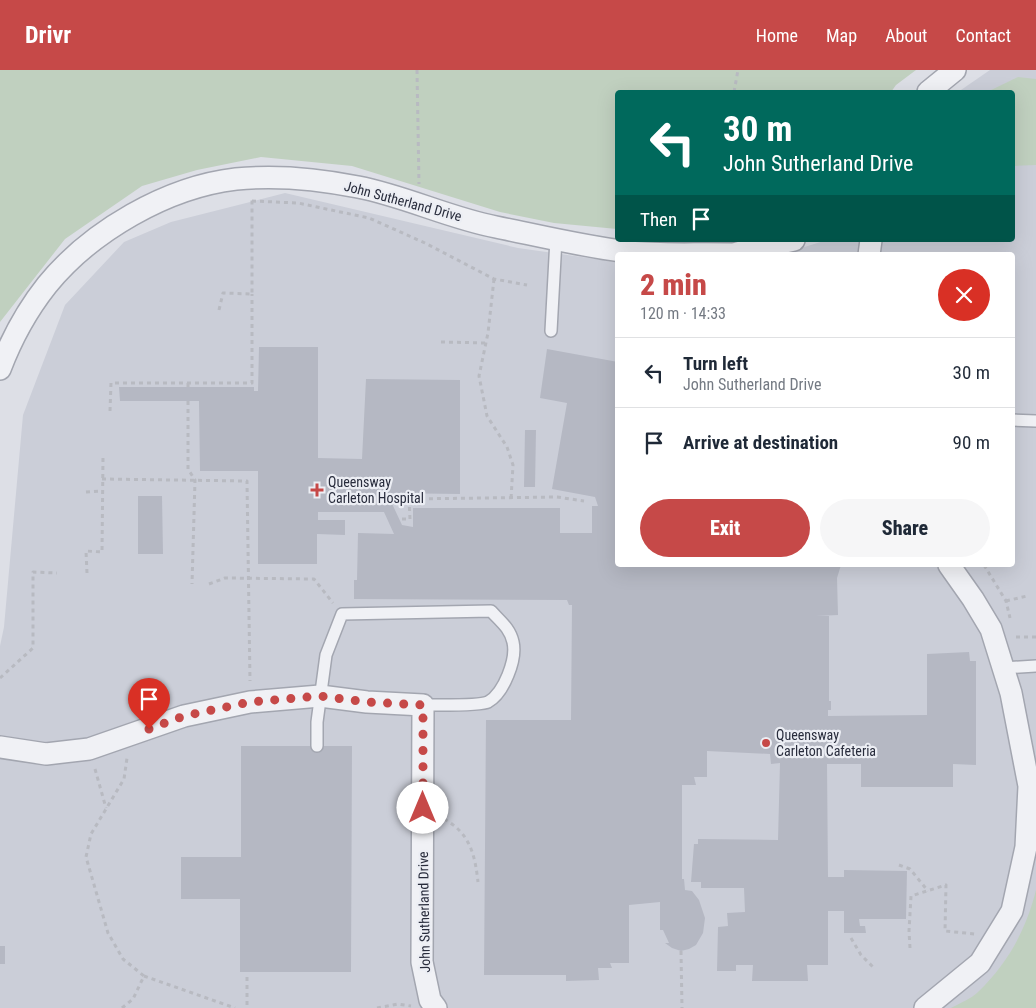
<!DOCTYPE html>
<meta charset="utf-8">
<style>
body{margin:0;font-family:"Roboto Condensed",sans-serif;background:#f6f6f7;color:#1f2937;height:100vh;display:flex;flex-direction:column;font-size:19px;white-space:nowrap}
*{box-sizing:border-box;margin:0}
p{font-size:16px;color:#747a83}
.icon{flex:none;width:28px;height:28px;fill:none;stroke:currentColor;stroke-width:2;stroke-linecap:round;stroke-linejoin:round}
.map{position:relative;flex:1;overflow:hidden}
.side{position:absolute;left:615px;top:182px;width:400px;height:315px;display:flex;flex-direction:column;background:#fff;border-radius:5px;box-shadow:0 5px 20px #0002}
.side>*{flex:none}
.guide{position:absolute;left:615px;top:20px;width:400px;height:152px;border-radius:5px;box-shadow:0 5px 20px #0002;background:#00695c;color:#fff;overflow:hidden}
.pin{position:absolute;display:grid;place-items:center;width:42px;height:42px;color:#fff;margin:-51px -21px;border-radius:50% 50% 50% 0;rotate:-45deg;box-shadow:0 0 5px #0007}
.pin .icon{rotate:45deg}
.me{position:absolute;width:55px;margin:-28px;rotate:0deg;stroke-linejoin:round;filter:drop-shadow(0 0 4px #0008)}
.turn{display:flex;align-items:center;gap:18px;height:105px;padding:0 25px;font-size:22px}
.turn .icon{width:65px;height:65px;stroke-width:2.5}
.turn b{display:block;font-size:35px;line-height:42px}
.then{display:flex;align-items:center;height:48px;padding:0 25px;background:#0003;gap:10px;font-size:19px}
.round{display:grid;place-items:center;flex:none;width:52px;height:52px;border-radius:26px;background:#f6f6f7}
.head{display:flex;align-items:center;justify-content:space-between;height:85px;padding:0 25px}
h1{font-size:30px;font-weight:800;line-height:38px;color:#c64948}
.action{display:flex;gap:10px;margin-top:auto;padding:10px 25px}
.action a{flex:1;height:58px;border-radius:30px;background:#c64948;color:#fff;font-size:20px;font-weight:800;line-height:58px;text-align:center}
.action a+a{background:#f6f6f7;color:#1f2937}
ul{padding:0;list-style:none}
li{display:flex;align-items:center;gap:15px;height:70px;padding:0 25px;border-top:1px solid #e0e1e3}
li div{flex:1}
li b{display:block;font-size:19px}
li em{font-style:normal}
header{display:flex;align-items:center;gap:30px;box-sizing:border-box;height:70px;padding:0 25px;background:#c64948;color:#fff}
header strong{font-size:24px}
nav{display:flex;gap:28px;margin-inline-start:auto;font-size:18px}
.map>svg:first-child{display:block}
.built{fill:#cbced8}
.green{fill:#c0d0bf}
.building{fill:#b5b8c3}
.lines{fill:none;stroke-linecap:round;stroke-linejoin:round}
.service-casing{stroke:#a3a6b0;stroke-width:14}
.minor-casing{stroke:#a3a6b0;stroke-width:24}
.path{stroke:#b8bac1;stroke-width:3;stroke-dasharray:4 4;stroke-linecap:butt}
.service{stroke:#f0f1f5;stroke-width:11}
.minor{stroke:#f0f1f5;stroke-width:21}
.route{stroke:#c64948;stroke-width:9;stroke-dasharray:0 16.2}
.poi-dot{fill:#c64948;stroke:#eceef4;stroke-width:2}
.labels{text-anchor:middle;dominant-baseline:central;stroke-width:4.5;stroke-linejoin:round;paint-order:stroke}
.street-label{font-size:14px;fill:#282c3c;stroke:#eceef4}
.poi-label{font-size:14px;fill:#282c3c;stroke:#eceef4;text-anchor:start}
</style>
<header>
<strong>Drivr</strong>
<nav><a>Home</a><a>Map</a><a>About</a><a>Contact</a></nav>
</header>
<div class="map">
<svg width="1036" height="938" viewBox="0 0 1036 938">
<rect width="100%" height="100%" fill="#dddfe6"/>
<!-- built -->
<path class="built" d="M990,0H1036V932L1023,938H0V576L4,557L23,345L65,235L124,172L171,152L285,123L518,178L617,192L618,495H1012V185H779L827,170H1012V22H958Z"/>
<!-- green -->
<g class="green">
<path d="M0,0H916L896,15L891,22H618L617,159L554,153L500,142L352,96L261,87L197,100L142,116L65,169L0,252Z"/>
<path d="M1018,7L1036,9V95L1013,96L1012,22H987Z"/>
<path d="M1036,820V938H951C960,933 971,929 978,922C1008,893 1026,860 1036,820Z"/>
</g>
<!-- building -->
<g class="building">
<path d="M259,277H318V388L362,389L366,309L460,310V424L387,423L402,455L413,457V438H560V463H592V436H598L595,427L552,419L567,333L540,328L547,279L618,292V495H841L837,508L838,545L816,546H829V631H831V640H828V646L927,645V584L969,582L970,591H976V695L953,694V717H861V694H827L828,807H844V800L907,801L906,849H859L860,856H865L866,863H844V841H828V895H807L808,911H752L753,895H736V901H717L718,857L728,856L727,843L745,842L744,818H701V812H691L694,774H698V769L778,770L780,693L771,694L770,684L707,681V707H694L696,715H682V809H684L685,820L692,821L699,830L705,848L703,863L696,875L689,879L681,881L672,878L665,873H669L663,860H660V832L629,835V893H610L612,898H598L599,910L566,911V905H484L486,650H571L572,535H569L567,530L354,529V510H357L358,463L394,464L384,442H318V450H345V465L317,464V494H258V401H200L199,331H120L119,317H254V321H258Z"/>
<path d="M525,360H536L535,417H524Z"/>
<path d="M138,426H162L163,484H138Z"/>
<path d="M241,676H352L351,902H240V829H181V787H241Z"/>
<rect x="0" y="876" width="5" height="18"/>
</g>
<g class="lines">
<defs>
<g id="service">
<path d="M551,261L556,169"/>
<path d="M1012,350L1036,351"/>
<path d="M1003,598L1036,596"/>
<path d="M317,676V652L326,585L342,544L491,541C500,551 510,558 513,572C517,589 504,623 488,632C480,636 435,635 423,635"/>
</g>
<g id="minor">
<path d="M928,22L955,0"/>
<path d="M737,183L794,170"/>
<path d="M869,185L871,170"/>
<path d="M0,299C11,270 28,239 47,215C91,161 167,117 236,109C276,105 318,109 358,117C405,126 449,148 496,157C540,166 585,177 629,182C670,186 711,182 752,185"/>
<path d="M0,677L46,684L89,679L184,646L250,632L320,626L367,632L423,635L422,892L430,930L436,938"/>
<path d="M925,938L980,893L1012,841L1026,777L1029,716L1011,623L991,559L973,529L949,495"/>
</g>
</defs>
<!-- service casing -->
<use href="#service" class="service-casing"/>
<!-- minor casing -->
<use href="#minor" class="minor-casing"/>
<!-- path -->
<g class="path">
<path d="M417,0L419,114"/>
<path d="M734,22L738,0"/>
<path d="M252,131L298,133L369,148L425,173L494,209L527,215"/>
<path d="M494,209L488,263L479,306L487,346L507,377L513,395L511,429"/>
<path d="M219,240L223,223L252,224V130"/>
<path d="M441,272L486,273"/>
<path d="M188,317V312"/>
<path d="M188,331V399L195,410L192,514"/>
<path d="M110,341L111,313H252V224"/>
<path d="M102,409L247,411L250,611"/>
<path d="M86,422L102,421"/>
<path d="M402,449H410L409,429L557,427L584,431"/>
<path d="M984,495L1006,531L1010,548"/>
<path d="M87,503L86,481L102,482L103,387"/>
<path d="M209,514L225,508L314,509L333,533"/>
<path d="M1006,531L1027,526"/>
<path d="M1016,567H1036"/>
<path d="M0,608L33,578V502L57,503"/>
<path d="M95,699L106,738"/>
<path d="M444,749C470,763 475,785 478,812"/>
<path d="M899,795L910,799L928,821"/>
<path d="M851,868L861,885L874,898"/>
<path d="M910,878L909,861L911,826L946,815L945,861L975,864"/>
<path d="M681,881L682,938"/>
<path d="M144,906L235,938"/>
<path d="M247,907V938"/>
<path d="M122,938L133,929L144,906L123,889L108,863L86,787L91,764L124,709L127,688"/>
<path d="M377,938L398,934L411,936"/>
</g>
<!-- service -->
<use href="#service" class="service"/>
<!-- minor -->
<use href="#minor" class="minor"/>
</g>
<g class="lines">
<!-- route -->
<path class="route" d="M149,659L184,646L250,632L320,626L367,632L423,635V738"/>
</g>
<!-- markers -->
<g class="poi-dot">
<path d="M314.5 412.5h5v5h5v5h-5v5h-5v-5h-5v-5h5z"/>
<circle cx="766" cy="673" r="5"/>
</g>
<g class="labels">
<!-- street labels -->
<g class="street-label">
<text transform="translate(403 131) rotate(15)">John Sutherland Drive</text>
<text transform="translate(424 842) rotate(-91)">John Sutherland Drive</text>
</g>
<!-- poi labels -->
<g class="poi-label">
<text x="328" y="412">Queensway<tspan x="328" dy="16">Carleton Hospital</tspan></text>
<text x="776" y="665">Queensway<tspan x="776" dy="16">Carleton Cafeteria</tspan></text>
</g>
</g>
</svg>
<div class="pin" style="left:149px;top:659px;background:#d93025"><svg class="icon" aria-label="arrive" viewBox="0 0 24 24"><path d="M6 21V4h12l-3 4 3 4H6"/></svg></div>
<svg class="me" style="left:423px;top:738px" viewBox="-20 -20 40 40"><circle r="19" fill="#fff"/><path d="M0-13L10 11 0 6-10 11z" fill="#c64948"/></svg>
<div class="guide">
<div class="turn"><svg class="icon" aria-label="left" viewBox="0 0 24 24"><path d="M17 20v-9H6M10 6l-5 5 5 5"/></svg><div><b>30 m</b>John Sutherland Drive</div></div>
<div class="then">Then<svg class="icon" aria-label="arrive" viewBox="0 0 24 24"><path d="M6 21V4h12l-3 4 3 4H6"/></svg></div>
</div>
<section class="side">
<div class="head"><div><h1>2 min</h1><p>120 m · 14:33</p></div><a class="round" style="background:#d93025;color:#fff"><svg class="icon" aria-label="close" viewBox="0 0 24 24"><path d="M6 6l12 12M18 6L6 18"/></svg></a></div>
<ul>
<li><svg class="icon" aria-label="left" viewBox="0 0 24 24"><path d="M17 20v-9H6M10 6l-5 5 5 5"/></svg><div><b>Turn left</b><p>John Sutherland Drive</p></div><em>30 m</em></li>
<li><svg class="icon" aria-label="arrive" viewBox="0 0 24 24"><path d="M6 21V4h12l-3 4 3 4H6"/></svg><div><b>Arrive at destination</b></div><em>90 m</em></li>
</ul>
<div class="action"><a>Exit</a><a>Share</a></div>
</section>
</div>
